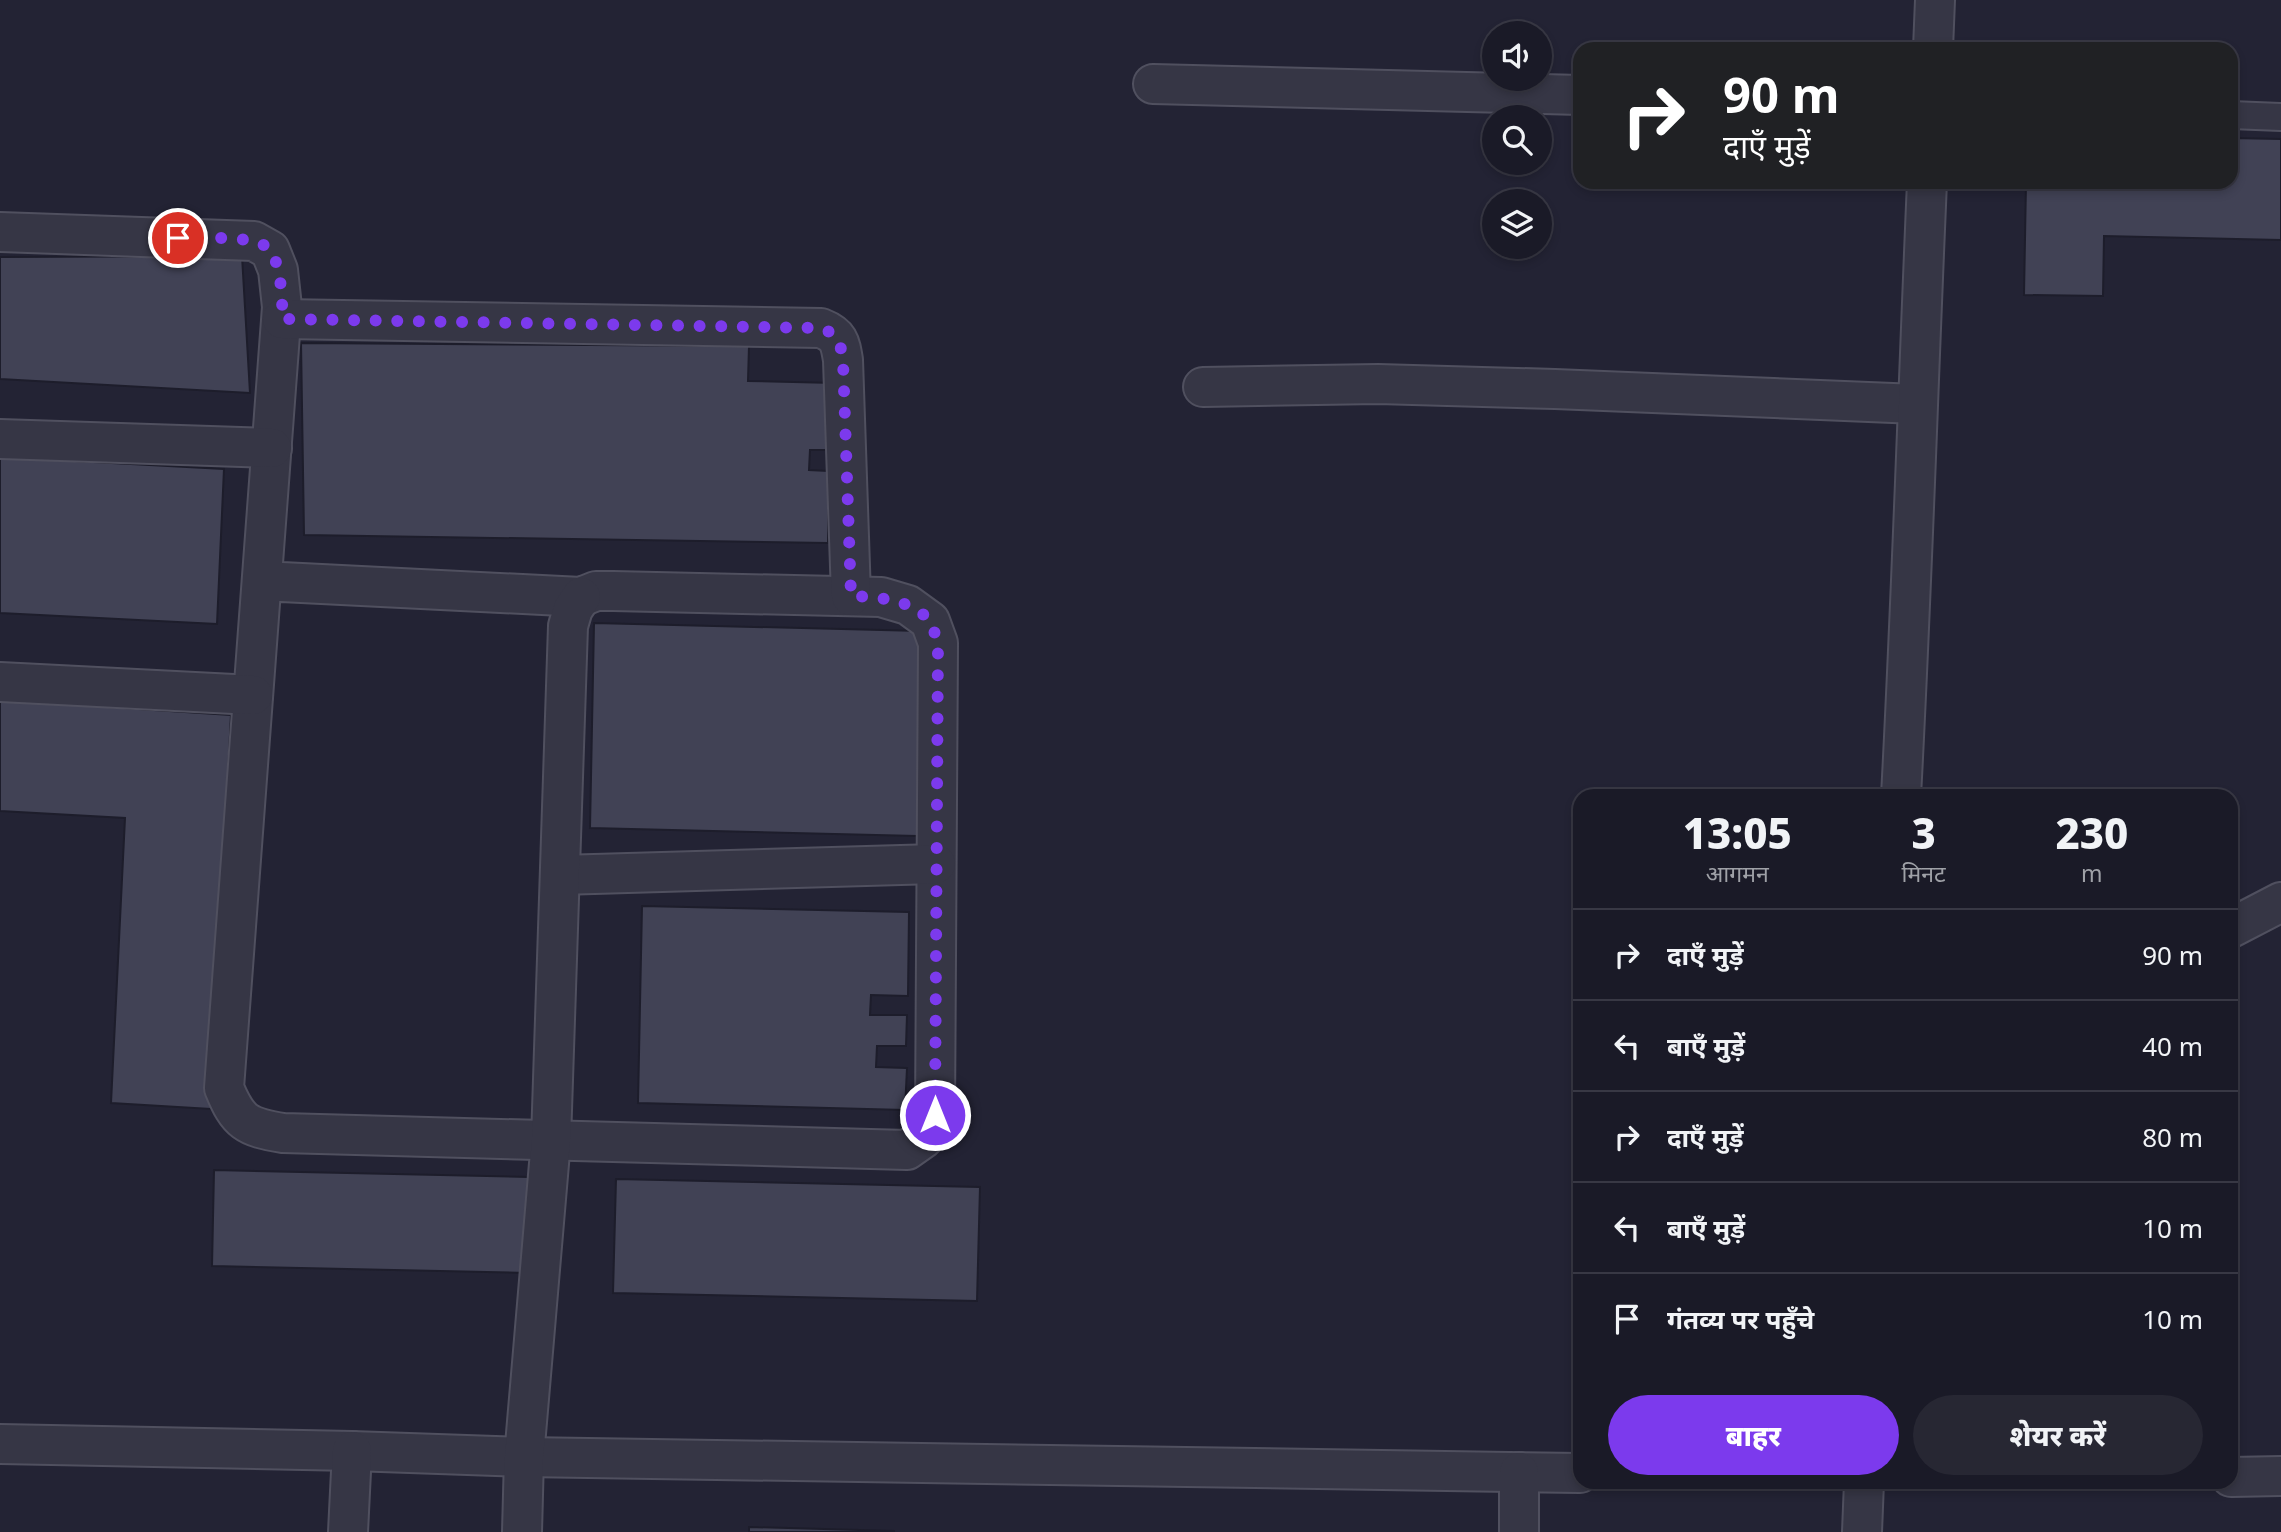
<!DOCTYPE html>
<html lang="hi">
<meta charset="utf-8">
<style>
body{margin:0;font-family:"Noto Sans","Noto Sans Devanagari",sans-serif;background:#272733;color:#f1f3f6;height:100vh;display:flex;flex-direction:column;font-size:26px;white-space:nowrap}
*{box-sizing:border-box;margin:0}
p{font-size:23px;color:#9fa1a7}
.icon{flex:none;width:38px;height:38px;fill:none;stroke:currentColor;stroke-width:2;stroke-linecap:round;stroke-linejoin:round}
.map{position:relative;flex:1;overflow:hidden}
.side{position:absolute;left:1573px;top:789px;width:665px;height:700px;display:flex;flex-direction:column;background:#1a1a27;border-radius:21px;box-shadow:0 4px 10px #0003,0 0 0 2px #383844}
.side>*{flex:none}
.banner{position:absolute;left:1573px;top:42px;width:665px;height:147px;border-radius:21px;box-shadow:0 4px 10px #0003,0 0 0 2px #383844;background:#202124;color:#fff;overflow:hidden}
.tools{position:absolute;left:1482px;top:21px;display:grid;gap:14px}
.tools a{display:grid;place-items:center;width:70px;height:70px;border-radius:50%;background:#1a1a27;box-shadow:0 4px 10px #0003,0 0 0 2px #383844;font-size:35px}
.pin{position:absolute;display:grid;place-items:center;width:60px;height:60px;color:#fff;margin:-30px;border:4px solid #fff;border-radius:50%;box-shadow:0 2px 7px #0007}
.me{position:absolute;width:77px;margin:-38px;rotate:0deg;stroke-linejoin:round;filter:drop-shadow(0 0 5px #0008)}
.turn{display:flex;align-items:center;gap:24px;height:147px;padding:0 35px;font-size:32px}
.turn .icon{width:91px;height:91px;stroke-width:2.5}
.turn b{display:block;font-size:49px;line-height:60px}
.eta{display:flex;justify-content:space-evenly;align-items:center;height:119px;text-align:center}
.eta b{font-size:42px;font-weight:800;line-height:49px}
.action{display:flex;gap:14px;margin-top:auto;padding:14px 35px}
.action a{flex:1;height:80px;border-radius:42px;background:#7c3aed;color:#fff;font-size:28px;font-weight:800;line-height:80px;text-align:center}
.action a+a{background:#272733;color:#f1f3f6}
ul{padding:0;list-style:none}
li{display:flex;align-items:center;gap:21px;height:91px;padding:0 35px;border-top:2px solid #383844}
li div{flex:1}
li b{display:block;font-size:26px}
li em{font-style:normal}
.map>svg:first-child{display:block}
.building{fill:#414255;stroke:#1d1d2b;stroke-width:2}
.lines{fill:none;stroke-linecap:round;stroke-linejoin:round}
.service-casing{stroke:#50505f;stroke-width:30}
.minor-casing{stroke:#50505f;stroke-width:42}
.service{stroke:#363645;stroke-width:26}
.minor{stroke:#363645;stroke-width:38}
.route{stroke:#7c3aed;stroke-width:12;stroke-dasharray:0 21.6}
</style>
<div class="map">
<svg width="2281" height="1532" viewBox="0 0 2281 1532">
<rect width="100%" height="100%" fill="#232334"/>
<!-- building -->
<g class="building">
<path d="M2231,138L2281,139V240L2104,236L2103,296L2024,295L2026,182H2231Z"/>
<path d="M242,256L250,393L0,379V257Z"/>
<path d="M301,343L749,346L748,381L835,383L834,450H810L809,470L829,471L828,543L304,535Z"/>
<path d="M0,457L224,469L217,624L0,613Z"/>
<path d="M594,623L921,631L917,836L590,828Z"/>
<path d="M0,700L231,715L211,1109L111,1103L125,818L0,811Z"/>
<path d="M642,906L909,912L908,996L871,995L870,1015H907L906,1046H877L876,1067L907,1068L905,1110L638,1103Z"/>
<path d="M214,1170L529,1177L527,1273L212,1266Z"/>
<path d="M616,1179L980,1187L977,1301L613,1293Z"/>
<path d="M749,1527L894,1531V1532H749Z"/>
</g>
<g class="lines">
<defs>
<path id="service" d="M2231,115L2281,117"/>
<g id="minor">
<path d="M1933,49L1935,0"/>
<path d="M1153,84L1580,95"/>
<path d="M0,232L254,241L270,250L278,270L282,307L224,1088C238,1122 246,1127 283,1133L907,1150L924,1138L935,1115L938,643L930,621L908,605L881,597L613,591H596L581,597L262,581"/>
<path d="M282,319L821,328C839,335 840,342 843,360L851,596"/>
<path d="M1203,387L1378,384L1555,389L1917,404"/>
<path d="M0,439L272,448"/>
<path d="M0,682L253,695"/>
<path d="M1901,796C1912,592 1918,387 1927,182"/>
<path d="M560,875L936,864"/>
<path d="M2231,928L2281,902"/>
<path d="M0,1444L352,1451L524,1457L1580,1473"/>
<path d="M2231,1477L2281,1476"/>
<path d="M348,1532L352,1451"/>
<path d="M522,1532L524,1457L551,1140L568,626L573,609L581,597"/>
<path d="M1519,1532V1472"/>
<path d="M1862,1532L1864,1482"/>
</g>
</defs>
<!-- service casing -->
<use href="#service" class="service-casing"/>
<!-- minor casing -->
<use href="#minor" class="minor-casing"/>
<!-- service -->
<use href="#service" class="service"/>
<!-- minor -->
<use href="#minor" class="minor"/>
</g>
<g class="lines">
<!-- route -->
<path class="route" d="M178,238C199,239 255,234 269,249C281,262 283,302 282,319L821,328C839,335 840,342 843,360L851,596C876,597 914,599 930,622C934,627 935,637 938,643L935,1115"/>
</g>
</svg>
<div class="tools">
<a><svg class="icon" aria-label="sound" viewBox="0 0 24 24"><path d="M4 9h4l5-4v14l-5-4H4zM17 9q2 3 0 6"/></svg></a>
<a><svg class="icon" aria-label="search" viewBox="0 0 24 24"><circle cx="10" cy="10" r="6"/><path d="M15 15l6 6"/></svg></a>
<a><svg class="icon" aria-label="layers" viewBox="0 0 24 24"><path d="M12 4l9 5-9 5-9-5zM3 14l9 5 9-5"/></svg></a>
</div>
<div class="pin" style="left:178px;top:238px;background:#d93025"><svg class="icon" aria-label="arrive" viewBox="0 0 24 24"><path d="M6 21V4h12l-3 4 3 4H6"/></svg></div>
<svg class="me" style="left:935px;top:1115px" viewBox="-20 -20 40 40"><circle r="17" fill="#7c3aed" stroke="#fff" stroke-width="3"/><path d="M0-11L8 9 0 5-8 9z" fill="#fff"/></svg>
<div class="banner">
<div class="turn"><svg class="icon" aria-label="right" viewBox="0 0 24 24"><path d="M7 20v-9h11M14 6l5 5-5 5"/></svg><div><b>90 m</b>दाएँ मुड़ें</div></div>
</div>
<section class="side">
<div class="eta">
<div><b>13:05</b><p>आगमन</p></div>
<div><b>3</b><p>मिनट</p></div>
<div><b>230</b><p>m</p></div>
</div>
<ul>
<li><svg class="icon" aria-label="right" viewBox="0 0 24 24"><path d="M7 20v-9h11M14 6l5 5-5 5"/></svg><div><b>दाएँ मुड़ें</b></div><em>90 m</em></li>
<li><svg class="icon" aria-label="left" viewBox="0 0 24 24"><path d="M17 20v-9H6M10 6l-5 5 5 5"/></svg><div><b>बाएँ मुड़ें</b></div><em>40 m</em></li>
<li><svg class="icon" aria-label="right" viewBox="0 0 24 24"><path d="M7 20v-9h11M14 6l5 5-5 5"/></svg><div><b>दाएँ मुड़ें</b></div><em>80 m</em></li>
<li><svg class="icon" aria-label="left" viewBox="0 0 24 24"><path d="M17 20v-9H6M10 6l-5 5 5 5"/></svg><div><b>बाएँ मुड़ें</b></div><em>10 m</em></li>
<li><svg class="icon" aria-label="arrive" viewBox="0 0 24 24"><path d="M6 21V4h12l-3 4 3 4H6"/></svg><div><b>गंतव्य पर पहुँचे</b></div><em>10 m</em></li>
</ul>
<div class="action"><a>बाहर</a><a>शेयर करें</a></div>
</section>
</div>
